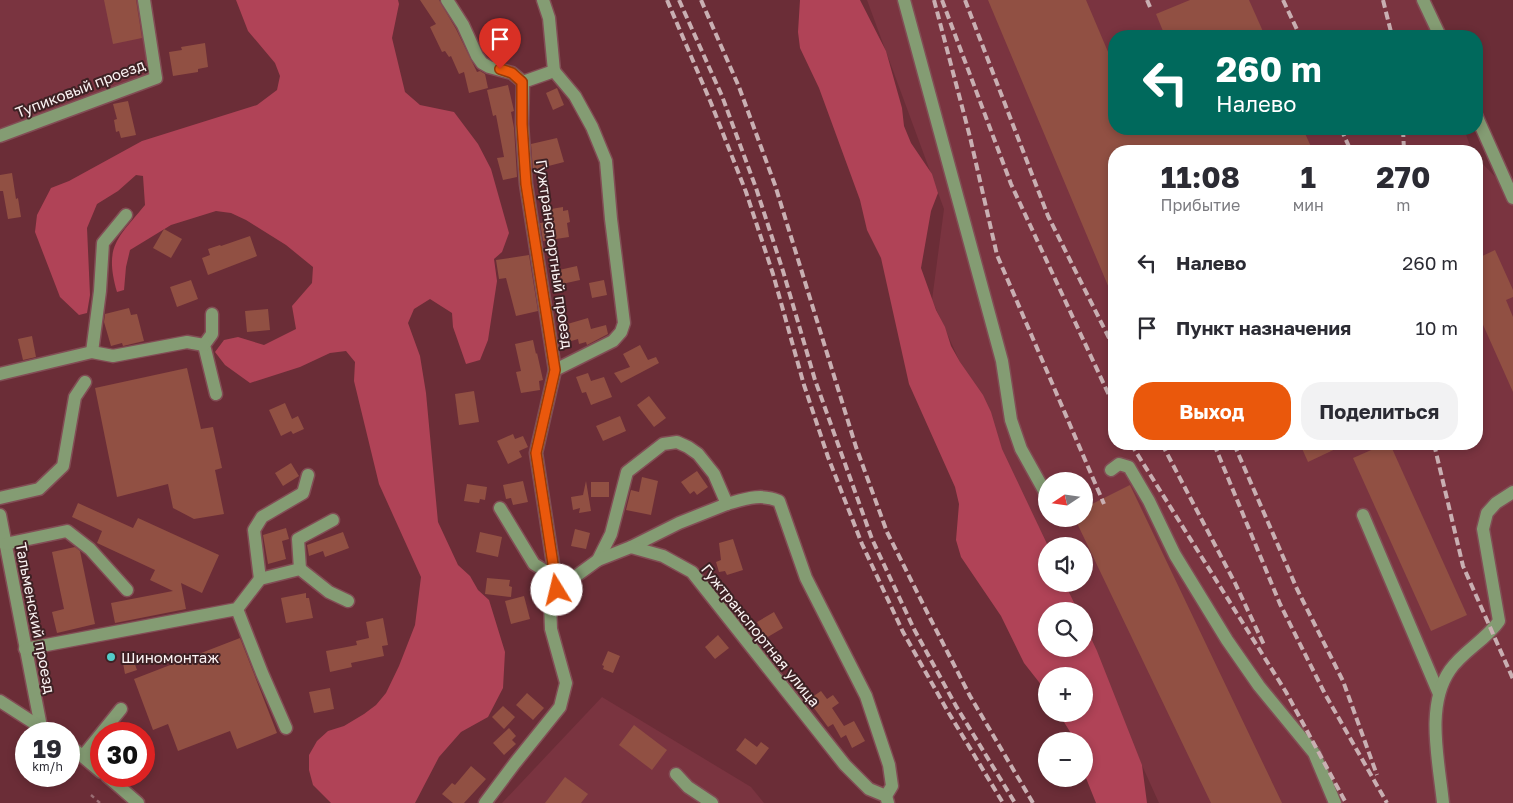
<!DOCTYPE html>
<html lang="ru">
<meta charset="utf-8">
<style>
body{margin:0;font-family:"Golos Text",sans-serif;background:#f2f2f3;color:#2b2b33;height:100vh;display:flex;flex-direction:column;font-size:19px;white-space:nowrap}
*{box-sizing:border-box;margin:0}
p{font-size:16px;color:#7c7c81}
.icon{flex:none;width:28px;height:28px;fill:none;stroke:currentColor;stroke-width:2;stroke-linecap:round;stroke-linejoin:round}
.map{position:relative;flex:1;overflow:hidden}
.panel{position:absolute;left:1108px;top:145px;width:375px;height:305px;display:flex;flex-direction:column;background:#fff;border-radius:20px;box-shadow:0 2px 8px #0003}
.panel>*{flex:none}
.guide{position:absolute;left:1108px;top:30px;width:375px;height:105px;border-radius:20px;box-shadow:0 2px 8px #0003;background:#00695c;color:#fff;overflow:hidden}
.needle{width:32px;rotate:257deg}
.tools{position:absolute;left:1038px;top:472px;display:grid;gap:10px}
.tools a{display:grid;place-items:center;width:55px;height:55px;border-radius:50%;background:#fff;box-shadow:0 2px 8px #0003;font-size:25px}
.speed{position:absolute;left:15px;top:722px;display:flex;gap:10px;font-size:25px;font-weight:700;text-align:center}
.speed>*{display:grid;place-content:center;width:65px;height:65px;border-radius:50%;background:#fff;box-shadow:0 2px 8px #0003;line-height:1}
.speed small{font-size:12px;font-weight:400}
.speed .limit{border:8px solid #d22;background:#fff;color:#111}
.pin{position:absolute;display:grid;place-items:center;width:42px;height:42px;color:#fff;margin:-51px -21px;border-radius:50% 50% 50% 0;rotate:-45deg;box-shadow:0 0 5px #0007}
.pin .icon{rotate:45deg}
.me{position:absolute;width:55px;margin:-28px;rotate:351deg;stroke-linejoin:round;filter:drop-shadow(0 0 4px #0008)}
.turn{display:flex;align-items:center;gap:18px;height:105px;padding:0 25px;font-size:22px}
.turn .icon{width:65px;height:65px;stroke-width:2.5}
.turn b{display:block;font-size:35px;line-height:42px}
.eta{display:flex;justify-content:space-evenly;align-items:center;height:85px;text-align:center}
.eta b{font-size:30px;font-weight:700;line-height:35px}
.button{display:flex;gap:10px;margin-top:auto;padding:10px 25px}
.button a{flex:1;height:58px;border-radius:20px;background:#ea580c;color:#fff;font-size:20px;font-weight:700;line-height:58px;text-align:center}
.button a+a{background:#f2f2f3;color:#2b2b33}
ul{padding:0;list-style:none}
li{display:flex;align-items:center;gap:15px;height:65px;padding:0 25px}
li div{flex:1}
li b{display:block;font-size:19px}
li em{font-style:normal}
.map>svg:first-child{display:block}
.built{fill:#7a3440;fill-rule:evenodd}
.forest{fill:#b04357}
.building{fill:#915043}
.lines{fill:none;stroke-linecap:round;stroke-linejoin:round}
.minor-casing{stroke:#824d55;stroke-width:15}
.path{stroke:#996d73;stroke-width:2.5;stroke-dasharray:4 4;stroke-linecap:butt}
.minor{stroke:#849c73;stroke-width:12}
.rail{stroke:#c9afb2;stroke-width:4;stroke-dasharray:8 4;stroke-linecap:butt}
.route-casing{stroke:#983908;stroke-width:12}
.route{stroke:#ea580c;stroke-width:9}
.poi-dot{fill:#53cdc9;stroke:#3e2124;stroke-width:2}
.labels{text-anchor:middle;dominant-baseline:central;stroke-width:4;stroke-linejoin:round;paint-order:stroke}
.street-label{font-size:15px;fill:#faf2f2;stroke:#3e2124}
.poi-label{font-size:15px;fill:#faf2f2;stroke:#3e2124;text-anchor:start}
</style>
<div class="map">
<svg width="1513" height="803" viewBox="0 0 1513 803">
<rect width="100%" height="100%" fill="#6b2d37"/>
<!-- built -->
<g class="built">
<path d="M0,0H137L152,74L0,134Z"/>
<path d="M867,0H1420L1432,36H1114V129H1464L1472,151H1114V444H1476V157L1513,195V803H1159L1084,637V611H1072L1060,584H1084V546H1046V554L932,300L944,209ZM1046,481H1084V519H1046Z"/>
<path d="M602,697L751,787L764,803H502Z"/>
</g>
<!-- forest -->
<g class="forest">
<path d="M236,0H398L399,4L392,38L405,92L420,105L454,112L478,144L491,169L509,233L502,252L494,259L497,281L488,340L480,360L466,364L453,327L452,313L430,299L414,309L408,323L420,356L426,393L438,522L458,565L470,576L478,590L489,600L505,652L503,688L488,717L461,732L439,757L415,803H331L313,785L309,770V755L317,741L328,731L344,726L364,714L376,705L386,693L399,666L415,625L421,577L379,484L354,381L355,362L346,351L330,353L300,367L250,383L225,365L215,352L224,340L238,337L264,345L296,329L292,306L312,283L313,267L286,245L246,220L231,213L216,211L171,225L130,250L126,267L124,290L117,292C104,246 117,239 145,205L143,176L136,175L118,191L97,204L87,228L90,295L87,313L79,315L60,297L35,232L37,215L51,188L69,181L142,141L257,105L277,90L280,76L275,63L248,31Z"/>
<path d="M800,0H860L886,51L902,108L904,126L911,143L932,174L938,193L931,211L921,268L936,310L945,327L951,346L960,362L983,395L991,412L1002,449L1048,546H1046V584H1065L1078,611H1046V649H1084V623L1097,651L1142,765L1147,803H1096L1084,773V741H1073L1072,735L1059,714H1084V676H1046V691L1024,663L1001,616L961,557L956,540L959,504L955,487L909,384L881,258L867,230L860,200L819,88L800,48L798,32Z"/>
</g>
<!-- building -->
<g class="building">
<path d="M104,0H136L142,38L113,44Z"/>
<path d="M420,0H439L456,29L477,72L480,71L485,74L488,88L469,93L464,72L459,74L451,56L449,57L445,51L442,52L430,27L436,24Z"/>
<path d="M988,0H1086L1114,66V129H1303L1313,151H1114V300Z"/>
<path d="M1190,0H1249L1265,36H1165L1156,14Z"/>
<path d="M506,21L510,44L492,47L488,24Z"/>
<path d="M205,43L208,67L198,69V72L173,76L169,52L182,50L181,47Z"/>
<path d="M508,85L514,111L511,112L514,128L517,177L503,180L497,158L504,157L496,115L493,116L487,90Z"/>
<path d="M557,88L564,105L553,110L546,93Z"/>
<path d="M128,101L136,135L121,138L119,131L116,132L114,120L117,119L113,104Z"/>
<path d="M557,138L564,162L533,170L531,144Z"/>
<path d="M12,173L16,199L18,198L21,217L8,219L3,191H0V175Z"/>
<path d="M563,207V211L568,210L570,222L567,223L569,237L543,241L540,223L553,222L551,209Z"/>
<path d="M164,229L182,239L171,258L153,248Z"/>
<path d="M250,236L257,256L208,275L202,258L210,255L208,249L220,245L221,246Z"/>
<path d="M1495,250L1513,290V297L1506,300L1513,317V392L1476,309V259Z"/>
<path d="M529,255L538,311L516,316L506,278L499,279L496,260Z"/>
<path d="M577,266L580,280L562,284L559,270Z"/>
<path d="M191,280L198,299L177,307L170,287Z"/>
<path d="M604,280L607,295L592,298L589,283Z"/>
<path d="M129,308L131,315L137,314L144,341L123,346L122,343L111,346L104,322L105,314Z"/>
<path d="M268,309L270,330L247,332L245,311Z"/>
<path d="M588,318L591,329L606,325L608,334L587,345L586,342L579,344L578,339L568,342L564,325Z"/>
<path d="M32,336L36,357L23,360L18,339Z"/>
<path d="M533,340L536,354L537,353L543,380L539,381L540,390L521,393L516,372L521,371L515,344Z"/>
<path d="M640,345L648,360L656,357L659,363L621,383L614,373L630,367L623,354Z"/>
<path d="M187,368L201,429L213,427L222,468L215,470L224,514L194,519L173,508L168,484L117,497L95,388Z"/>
<path d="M588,373L591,381L604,377L612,397L591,405L586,392L582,393L576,377Z"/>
<path d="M474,391L479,422L459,425L455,394Z"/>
<path d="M649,396L666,418L654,427L637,405Z"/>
<path d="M285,403L292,419L298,416L304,429L293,434L291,431L281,436L269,410Z"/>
<path d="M620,416L626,431L603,441L596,426Z"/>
<path d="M513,434L515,439L523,436L528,447L519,451L522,457L508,464L497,441Z"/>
<path d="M1300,444H1346L1308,462Z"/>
<path d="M1385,444H1390L1467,615L1431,631L1353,458Z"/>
<path d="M291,463L299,476L283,486L275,473Z"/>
<path d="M697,471L708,487L697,495L694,491L690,494L681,482Z"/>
<path d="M642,477L658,481L651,515L626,510L631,490L639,492Z"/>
<path d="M523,481L528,502L513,505L511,498L506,499L503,485Z"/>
<path d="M586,481L591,511L579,513L580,508L573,510L571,497L583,495Z"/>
<rect x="591" y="482" width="18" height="15"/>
<path d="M467,484L487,487L485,500L480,499L479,503L464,501Z"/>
<path d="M1130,485L1282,803H1211L1075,519H1084V508Z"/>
<path d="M78,503L133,528L138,518L219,555L202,593L181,583L186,609L115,623L111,603L173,591L150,580L155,570L97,543L102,531L72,517Z"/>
<path d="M286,528L289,539L282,541L286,559L268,564L263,535Z"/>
<path d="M575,529L590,533L586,549L571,546Z"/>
<path d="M343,532L349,548L325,557L323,551L309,556L307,545Z"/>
<path d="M480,532L502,537L498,557L476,552Z"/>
<path d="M733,539L743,570L727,575L725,571L719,572L716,562L721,560L719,543Z"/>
<path d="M75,547L80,551L95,624L57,633L52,612L64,609L52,552Z"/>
<path d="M487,578L510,580L509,586L512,587L511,597L485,594Z"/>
<path d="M306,593V598H309L313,618L286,623L281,598Z"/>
<path d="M524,596L530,619L511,624L505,601Z"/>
<path d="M774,612L783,628L766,638L757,622Z"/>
<path d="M383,618L388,645L382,646L384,656L351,663L352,667L330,672L326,651L357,645L356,641L369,638L366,622Z"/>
<path d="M718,635L729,648L715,659L705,647Z"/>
<path d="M240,638L277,733L237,749L230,731L178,751L168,724L153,730L134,679Z"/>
<path d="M608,651L620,656L613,673L603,669L604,666L602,665Z"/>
<path d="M133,659L137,670L125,674L123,663Z"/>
<path d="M330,688L334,709L314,713L309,692Z"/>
<path d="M821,691L827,699L833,695L839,703L832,708L844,726L854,721L865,741L852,748L846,735L841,738L833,724L828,727L808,700Z"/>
<path d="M527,693L544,708L533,720L516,705Z"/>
<path d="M503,706L515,717L504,729L492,717Z"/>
<path d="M634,725L667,750L652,770L619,745Z"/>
<path d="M509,728L516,736L512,740L516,744L504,755L493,743Z"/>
<path d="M745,738L757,747L761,742L769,748L756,765L736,750Z"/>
<path d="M471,766L486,779L464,803H453L442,794L452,783L455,785Z"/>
<path d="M565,777L588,794L581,803H545Z"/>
</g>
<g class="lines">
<defs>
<g id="minor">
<path d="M447,0L463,25L477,56L482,63L489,67L512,73L523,82"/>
<path d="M904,0L1002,361L1011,420L1021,449L1046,494"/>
<path d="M1423,0L1440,36"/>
<path d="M554,71L575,96L592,127L606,161L611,219L624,323L621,332L613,341L555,370"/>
<path d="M1476,115L1513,198"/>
<path d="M0,136L156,78L144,0"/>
<path d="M212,314V334L204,345L216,394"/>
<path d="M92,352L100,291L103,243L126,215"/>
<path d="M0,374L92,352L113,356L187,342L204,345"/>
<path d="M1111,470L1119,464L1129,467L1149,501L1175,555L1227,640L1259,686L1314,753L1335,803"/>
<path d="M1084,496L1085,495"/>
<path d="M0,498L39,489L63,466L75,397L85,382"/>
<path d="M727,504C745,499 761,493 779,501L806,578L866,696L889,765L892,786L886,796"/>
<path d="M500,508L534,564L555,577"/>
<path d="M0,515L41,727"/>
<path d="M1363,515L1439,694"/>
<path d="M5,544L67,531L90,549L127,590"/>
<path d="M598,560L611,534L627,472L663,444L677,442L688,447L698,454L714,474L727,504L679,523L631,547"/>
<path d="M300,569L298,539L333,520"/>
<path d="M260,579L254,530L262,517L303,493L308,475"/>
<path d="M557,590L598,560L631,547L663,556L692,572L845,765L869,789L886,796L888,803"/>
<path d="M237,609L262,673L286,728"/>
<path d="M25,649L237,609L260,579L300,569L329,592L348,601"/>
<path d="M0,701L51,734"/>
<path d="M69,745L101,772"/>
<path d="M83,756L121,709"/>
<path d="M676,774L688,787L712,803"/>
<path d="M107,776L138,803"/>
<path d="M485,803L515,763L560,707L566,683L551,629L550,603L557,590L536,453L555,370L526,184L522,124L523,82L554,71L549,18L543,0"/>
<path d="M1443,803C1439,762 1425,706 1450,670C1463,651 1486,640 1499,621L1483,529L1487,513L1496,503L1513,492"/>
</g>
</defs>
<!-- minor casing -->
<use href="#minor" class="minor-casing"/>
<!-- path -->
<path class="path" d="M91,795L100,803"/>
<!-- minor -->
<use href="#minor" class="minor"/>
<!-- rail -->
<g class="rail">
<path d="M667,0L711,103L746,192L773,274L804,385L828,457L862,544L903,632L947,710L1003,803"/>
<path d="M679,0L722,96L756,188L783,271L815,380L872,539L914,629L956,706L1015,803"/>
<path d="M701,0L739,87L775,185L856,447L887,532L930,618L970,696L1033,803"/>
<path d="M934,0L970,137L997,255L1104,504"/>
<path d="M942,0L1011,184L1114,406"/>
<path d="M965,0L1048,216L1114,348"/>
<path d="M1147,0L1150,7"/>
<path d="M1283,0L1300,36"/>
<path d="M1383,0L1392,36"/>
<path d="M1341,129L1351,151"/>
<path d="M1403,129L1404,151"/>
<path d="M1131,444L1286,692L1346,803"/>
<path d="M1162,444L1235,583L1265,647"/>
<path d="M1214,444L1280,604L1325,694L1387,803"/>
<path d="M1234,444L1297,589L1343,681L1377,775"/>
<path d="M1434,444L1463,566L1513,679"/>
</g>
</g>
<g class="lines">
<defs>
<path id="route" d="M500,69L512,73L522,82V124L526,184L555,370L536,453L557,590"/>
</defs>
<!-- route casing -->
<use href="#route" class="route-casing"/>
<!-- route -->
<use href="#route" class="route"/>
</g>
<!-- markers -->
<circle class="poi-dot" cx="111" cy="657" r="5"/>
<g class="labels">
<!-- street labels -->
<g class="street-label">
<text transform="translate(80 88) rotate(-21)">Тупиковый проезд</text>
<text transform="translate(555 254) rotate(82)">Гужтранспортный проезд</text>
<text transform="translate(36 618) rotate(79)">Тальменский проезд</text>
<text transform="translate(761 635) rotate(51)">Гужтранспортная улица</text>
</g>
<!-- poi labels -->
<g class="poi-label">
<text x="121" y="657">Шиномонтаж</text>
</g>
</g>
</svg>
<div class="tools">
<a><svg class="needle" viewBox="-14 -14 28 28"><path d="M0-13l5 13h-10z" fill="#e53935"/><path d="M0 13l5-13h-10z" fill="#7c7c81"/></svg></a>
<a><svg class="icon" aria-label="sound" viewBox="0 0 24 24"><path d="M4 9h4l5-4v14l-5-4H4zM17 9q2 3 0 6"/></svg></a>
<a><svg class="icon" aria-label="search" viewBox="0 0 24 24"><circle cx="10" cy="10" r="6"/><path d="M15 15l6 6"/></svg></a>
<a>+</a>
<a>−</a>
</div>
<div class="speed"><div>19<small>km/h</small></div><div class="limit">30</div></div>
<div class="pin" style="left:500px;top:69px;background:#d93025"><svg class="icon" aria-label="arrive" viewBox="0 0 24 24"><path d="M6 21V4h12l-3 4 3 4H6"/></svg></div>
<svg class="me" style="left:557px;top:590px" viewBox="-20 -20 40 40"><circle r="19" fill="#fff"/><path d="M0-13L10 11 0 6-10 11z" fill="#ea580c"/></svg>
<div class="guide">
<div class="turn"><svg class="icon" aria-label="left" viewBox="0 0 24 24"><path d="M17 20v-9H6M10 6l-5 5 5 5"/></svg><div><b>260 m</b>Налево</div></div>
</div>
<section class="panel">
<div class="eta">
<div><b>11:08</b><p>Прибытие</p></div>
<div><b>1</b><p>мин</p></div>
<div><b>270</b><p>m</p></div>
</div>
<ul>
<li><svg class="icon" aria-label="left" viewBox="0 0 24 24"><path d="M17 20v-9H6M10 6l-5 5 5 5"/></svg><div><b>Налево</b></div><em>260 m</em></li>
<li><svg class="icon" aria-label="arrive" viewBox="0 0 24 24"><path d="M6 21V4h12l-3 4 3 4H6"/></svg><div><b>Пункт назначения</b></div><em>10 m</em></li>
</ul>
<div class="button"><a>Выход</a><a>Поделиться</a></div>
</section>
</div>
